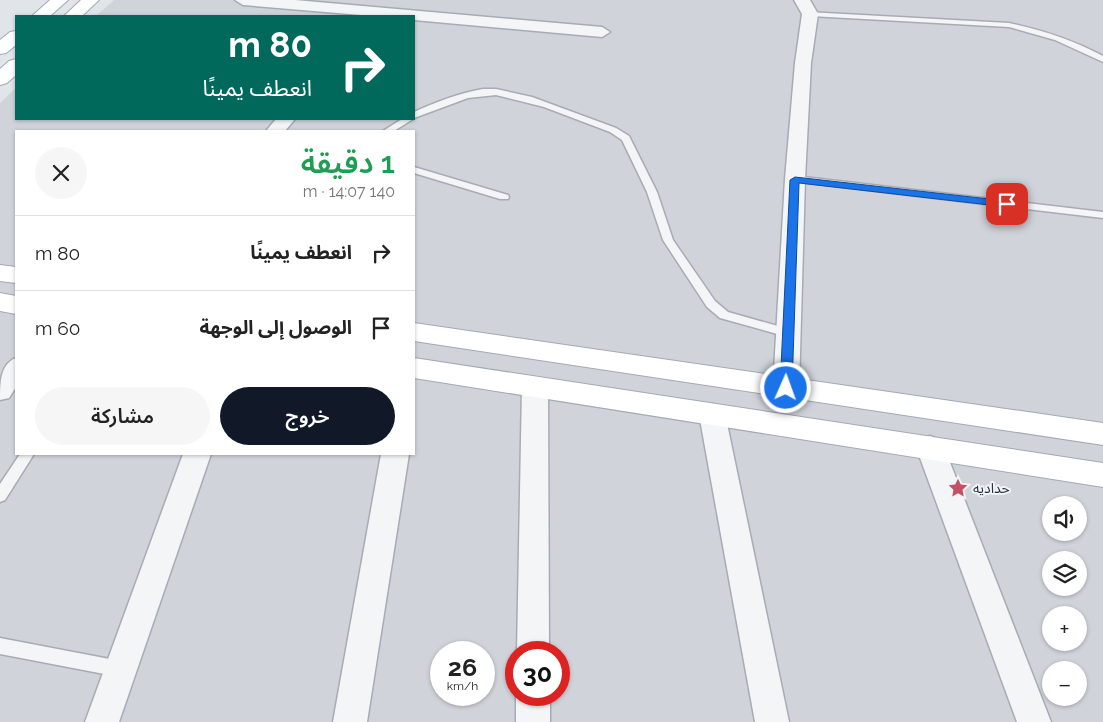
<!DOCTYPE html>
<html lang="ar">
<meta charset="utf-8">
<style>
body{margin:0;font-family:Raleway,"Noto Sans Arabic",sans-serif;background:#f6f6f6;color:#222;direction:rtl;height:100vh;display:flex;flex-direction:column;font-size:19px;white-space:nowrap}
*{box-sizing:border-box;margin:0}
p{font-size:16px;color:#767676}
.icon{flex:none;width:28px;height:28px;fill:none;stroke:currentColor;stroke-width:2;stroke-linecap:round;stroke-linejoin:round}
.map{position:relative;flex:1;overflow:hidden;direction:ltr}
.sheet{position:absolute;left:15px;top:130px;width:400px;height:325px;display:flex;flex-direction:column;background:#fff;border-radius:0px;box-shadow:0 1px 4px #0004;direction:rtl}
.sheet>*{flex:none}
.banner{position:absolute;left:15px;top:15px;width:400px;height:105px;border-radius:0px;box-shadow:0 1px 4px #0004;direction:rtl;background:#00695c;color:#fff;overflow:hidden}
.tools{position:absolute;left:1042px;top:496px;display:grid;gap:10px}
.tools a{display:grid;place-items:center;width:45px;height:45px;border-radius:50%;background:#fff;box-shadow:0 1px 4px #0004;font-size:25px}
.speed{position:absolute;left:430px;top:641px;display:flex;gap:10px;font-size:25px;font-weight:700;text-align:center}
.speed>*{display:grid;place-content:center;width:65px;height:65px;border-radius:50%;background:#fff;box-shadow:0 1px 4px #0004;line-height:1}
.speed small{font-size:12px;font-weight:400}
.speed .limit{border:8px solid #d22;background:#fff;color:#111}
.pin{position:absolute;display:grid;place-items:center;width:42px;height:42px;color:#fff;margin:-21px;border-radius:10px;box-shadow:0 2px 8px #0006}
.me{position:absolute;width:55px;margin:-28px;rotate:2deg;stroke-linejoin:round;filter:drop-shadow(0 0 4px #0008)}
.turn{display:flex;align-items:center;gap:18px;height:105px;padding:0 20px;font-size:22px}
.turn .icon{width:65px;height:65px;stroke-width:2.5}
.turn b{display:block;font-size:35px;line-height:42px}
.round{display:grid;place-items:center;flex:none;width:52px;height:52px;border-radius:26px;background:#f6f6f6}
.overview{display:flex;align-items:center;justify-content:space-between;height:85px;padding:0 20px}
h1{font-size:30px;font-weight:600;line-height:38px;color:#1e9e55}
.cta{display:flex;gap:10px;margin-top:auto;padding:10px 20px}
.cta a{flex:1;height:58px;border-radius:30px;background:#111827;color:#fff;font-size:20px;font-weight:600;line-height:58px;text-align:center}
.cta a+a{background:#f6f6f6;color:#222}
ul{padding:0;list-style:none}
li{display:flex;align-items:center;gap:15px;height:75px;padding:0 20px;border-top:1px solid #e0e0e0}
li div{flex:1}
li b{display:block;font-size:19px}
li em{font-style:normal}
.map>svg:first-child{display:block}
.built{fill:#d0d3da;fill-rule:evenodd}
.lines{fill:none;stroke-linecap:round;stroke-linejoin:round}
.service-casing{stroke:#a7abb3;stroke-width:3}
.minor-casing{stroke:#a7abb3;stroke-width:3}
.primary-casing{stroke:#a2a9b3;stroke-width:2}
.service{fill:#f4f5f7;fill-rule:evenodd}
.minor{fill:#f4f5f7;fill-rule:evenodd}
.primary{fill:#fff;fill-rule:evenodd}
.route{fill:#1a73e8;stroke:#114b97}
.labels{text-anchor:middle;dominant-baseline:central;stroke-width:4;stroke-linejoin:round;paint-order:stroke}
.poi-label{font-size:14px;fill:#2b323f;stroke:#f1f3f6;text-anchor:start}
</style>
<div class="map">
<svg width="1103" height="722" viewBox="0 0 1103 722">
<rect width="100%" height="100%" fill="#e1e4e9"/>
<!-- built -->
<path class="built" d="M114,0H1103V722H0V103L16,88V119H414V16H96ZM16,131H414V454H16ZM1051,505H1079V532H1051ZM1051,560H1079V588H1051ZM1051,615H1079V642H1051ZM441,652H484V695H441ZM516,652H559V695H516ZM1051,670H1079V698H1051Z"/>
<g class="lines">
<defs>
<g id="service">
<path d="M807,12L1009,23C1042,30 1073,40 1103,56V62L1055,40L1009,27L810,16H807Z"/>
<path d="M483,89H496L532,97L616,128L629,136L657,192L673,240L715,301L728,312L792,330L794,333L792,336L788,337L720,318L707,307L663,240L647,192L622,140L610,132L544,107L496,95L468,98L414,118V112C436,102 459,93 483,89Z"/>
<path d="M402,119H413L394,131H383Z"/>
<path d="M414,167L508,195L509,197L508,199H500L414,173Z"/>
<path d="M795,176L1103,212V218L791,181L790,179Z"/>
<path d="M20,454H34L5,500L0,502V484Z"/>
<path d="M0,638L120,661L126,663L128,669L126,675L120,677L0,654Z"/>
</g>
<g id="minor">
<path d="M235,0H295L602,27L610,32L602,37L414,20V16H373L243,5Z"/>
<path d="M794,0H810L818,14L811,63L805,179L799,388L795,395L786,397L777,395L773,388L785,179L795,63L802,14Z"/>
<path d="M276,119H295L285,131H266Z"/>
<path d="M16,358V387L9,398L0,400C0,383 0,364 16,358Z"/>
<path d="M535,378L544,380L548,387L549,652H517L522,387L526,380Z"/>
<path d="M712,404L721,407L725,414L789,722H755L699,414L703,407Z"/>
<path d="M930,436L940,440L944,447L1051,722H1017L916,447L920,440Z"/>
<path d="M183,454H211L119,722H85Z"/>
<path d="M381,454H409L367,722H333Z"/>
<path d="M516,694L550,695V722H516Z"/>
</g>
<g id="primary">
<path d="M50,0H68L50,16H32Z"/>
<path d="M81,0H99L82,16H64Z"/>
<path d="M16,31V45L6,53L0,54V40L10,32Z"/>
<path d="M16,59V75L7,83L0,85V69L9,61Z"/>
<path d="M0,265L16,267V283L0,281Z"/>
<path d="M0,293L16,296V314L0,311Z"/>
<path d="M414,323L1103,423V445L414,341Z"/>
<path d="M414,358L1103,463V487L414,378Z"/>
</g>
</defs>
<!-- service casing -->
<use href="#service" class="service-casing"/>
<!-- minor casing -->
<use href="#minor" class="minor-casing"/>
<!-- primary casing -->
<use href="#primary" class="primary-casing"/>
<!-- service -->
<use href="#service" class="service"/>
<!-- minor -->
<use href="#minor" class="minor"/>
<!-- primary -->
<use href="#primary" class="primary"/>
</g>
<!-- route -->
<path class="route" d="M795,177L1007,201L1011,204L1007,207L799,183L792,388L786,393L780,388L790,180Z"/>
<!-- icons -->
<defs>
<symbol id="sight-bare" viewBox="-9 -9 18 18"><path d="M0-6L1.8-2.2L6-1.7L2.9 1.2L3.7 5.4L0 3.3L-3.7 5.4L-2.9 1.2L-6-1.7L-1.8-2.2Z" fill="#c35162" stroke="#f1f3f6" stroke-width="2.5" paint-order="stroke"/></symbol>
</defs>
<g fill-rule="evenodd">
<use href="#sight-bare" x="944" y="474" width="28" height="28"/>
</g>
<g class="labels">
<!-- poi labels -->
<g class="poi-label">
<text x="973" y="488">حداديه</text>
</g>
</g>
</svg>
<div class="tools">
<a><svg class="icon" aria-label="sound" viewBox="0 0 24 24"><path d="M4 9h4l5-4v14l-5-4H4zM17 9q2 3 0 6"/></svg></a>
<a><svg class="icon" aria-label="layers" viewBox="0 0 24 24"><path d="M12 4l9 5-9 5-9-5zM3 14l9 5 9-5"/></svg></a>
<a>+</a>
<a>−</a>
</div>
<div class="speed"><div>26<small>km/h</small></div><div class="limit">30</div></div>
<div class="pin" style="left:1007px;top:204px;background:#d93025"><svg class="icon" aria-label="arrive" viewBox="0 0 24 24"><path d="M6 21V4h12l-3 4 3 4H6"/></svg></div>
<svg class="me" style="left:786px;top:388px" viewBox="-20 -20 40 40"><circle r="17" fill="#1a73e8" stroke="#fff" stroke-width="3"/><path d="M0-11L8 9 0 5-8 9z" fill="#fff"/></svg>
<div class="banner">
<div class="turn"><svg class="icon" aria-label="right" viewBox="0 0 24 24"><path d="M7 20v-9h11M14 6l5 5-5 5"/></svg><div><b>80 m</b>انعطف يمينًا</div></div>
</div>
<section class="sheet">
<div class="overview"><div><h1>1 دقيقة</h1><p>140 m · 14:07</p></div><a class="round"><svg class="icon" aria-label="close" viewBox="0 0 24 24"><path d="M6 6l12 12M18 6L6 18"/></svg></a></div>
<ul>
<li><svg class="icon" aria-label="right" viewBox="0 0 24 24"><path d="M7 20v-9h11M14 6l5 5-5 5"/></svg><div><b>انعطف يمينًا</b></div><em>80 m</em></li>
<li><svg class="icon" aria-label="arrive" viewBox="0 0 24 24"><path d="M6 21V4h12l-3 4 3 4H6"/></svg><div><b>الوصول إلى الوجهة</b></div><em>60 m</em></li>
</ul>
<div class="cta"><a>خروج</a><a>مشاركة</a></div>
</section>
</div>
